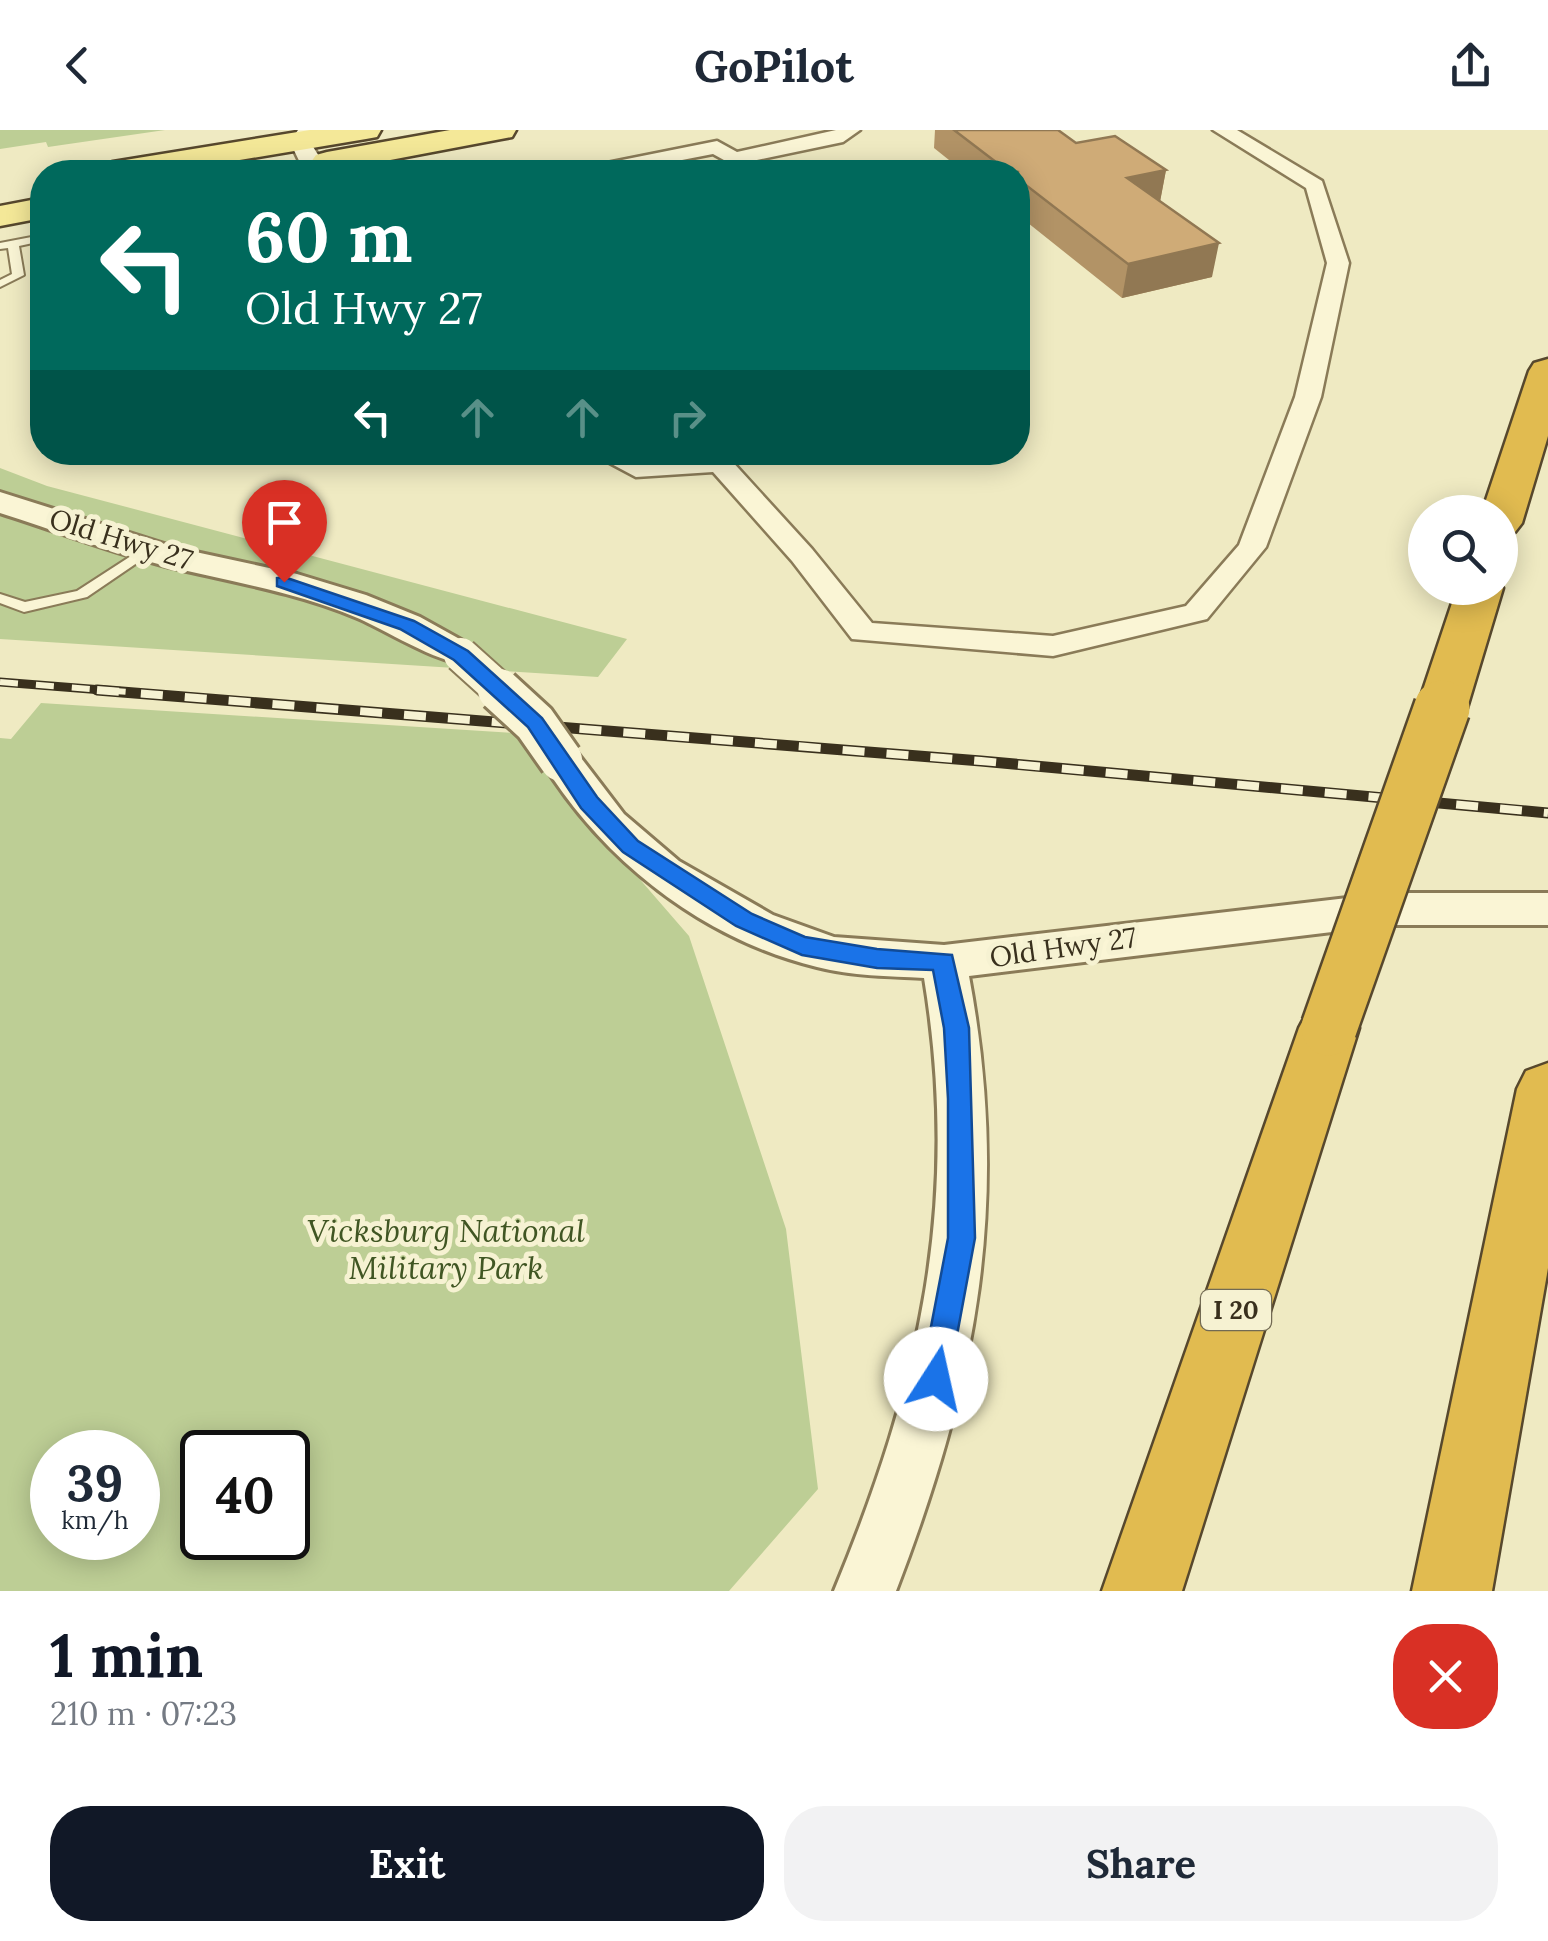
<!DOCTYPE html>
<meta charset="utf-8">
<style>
body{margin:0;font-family:Lora,serif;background:#f2f2f3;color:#1f2937;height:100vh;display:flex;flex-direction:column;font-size:38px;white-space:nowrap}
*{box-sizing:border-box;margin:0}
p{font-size:32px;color:#747a83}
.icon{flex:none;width:55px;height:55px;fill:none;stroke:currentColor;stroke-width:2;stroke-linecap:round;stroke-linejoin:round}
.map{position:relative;height:1461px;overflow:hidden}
.side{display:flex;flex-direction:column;background:#fff;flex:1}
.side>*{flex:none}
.guide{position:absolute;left:30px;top:30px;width:1000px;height:305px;border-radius:40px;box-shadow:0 5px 25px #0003;background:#00695c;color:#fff;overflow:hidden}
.fabs{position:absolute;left:1408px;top:365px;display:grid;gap:20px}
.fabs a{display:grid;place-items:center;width:110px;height:110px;border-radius:50%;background:#fff;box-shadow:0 5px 25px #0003;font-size:50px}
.speed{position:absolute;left:30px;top:1300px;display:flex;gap:20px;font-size:50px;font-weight:700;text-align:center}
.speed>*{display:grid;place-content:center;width:130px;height:130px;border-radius:50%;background:#fff;box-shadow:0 5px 25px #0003;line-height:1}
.speed small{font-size:25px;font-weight:400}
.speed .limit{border:5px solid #111;border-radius:15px;background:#fff;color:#111}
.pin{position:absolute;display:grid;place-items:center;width:85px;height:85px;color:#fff;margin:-102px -42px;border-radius:50% 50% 50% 0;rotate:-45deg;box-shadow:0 0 10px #0007}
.pin .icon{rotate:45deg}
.me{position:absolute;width:110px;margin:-55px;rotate:10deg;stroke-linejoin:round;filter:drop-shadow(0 0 8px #0008)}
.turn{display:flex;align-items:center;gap:35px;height:210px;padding:0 50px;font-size:45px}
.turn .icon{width:130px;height:130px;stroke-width:2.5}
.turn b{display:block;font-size:70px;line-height:85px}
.lanes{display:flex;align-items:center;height:95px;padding:0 50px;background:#0003;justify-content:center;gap:50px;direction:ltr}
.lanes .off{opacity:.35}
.round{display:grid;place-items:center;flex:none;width:105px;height:105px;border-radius:40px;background:#f2f2f3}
.summary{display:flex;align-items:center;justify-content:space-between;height:170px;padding:0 50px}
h1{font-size:60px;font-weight:700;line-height:75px;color:#111827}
.cta{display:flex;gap:20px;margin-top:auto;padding:20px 50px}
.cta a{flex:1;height:115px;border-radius:40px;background:#111827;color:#fff;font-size:40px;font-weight:700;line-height:115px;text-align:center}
.cta a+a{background:#f2f2f3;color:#1f2937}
header{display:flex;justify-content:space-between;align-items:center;height:130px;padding:0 50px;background:#fff;font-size:45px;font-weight:700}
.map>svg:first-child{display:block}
.green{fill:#bdce95;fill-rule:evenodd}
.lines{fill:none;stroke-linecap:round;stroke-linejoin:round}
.service-casing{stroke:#8a7b58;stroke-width:4}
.minor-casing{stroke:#8a7b58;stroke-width:5}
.tertiary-casing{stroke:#8a7b58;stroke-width:6}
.primary-casing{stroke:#57482d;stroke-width:5}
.motorway-casing{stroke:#57482d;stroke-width:5}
.service{fill:#faf5d5;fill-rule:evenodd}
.minor{fill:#faf5d5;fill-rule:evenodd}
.tertiary{fill:#faf5d5;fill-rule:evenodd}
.primary{fill:#f4e898;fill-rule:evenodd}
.motorway{fill:#e1bb50;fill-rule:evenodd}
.rail-far1-casing{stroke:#39301d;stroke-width:9}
.rail-casing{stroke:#39301d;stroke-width:11}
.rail-far1{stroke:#f6f2d2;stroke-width:6;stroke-dasharray:18;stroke-linecap:butt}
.rail{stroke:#f6f2d2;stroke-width:8;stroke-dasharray:22;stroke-linecap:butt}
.tertiary-bridge-far1-casing{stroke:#8a7b58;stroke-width:38;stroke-linecap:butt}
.tertiary-bridge-casing{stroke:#8a7b58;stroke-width:48;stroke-linecap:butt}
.motorway-bridge-casing{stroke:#57482d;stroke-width:60;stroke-linecap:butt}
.tertiary-bridge-far1{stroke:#faf5d5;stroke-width:34}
.tertiary-bridge{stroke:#faf5d5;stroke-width:42}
.motorway-bridge{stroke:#e1bb50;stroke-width:55}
.wall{fill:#b29366}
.shaded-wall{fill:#917853}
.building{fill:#cfab77;stroke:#917853;stroke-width:2.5}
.route{fill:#1a73e8;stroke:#114b97;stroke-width:2.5}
.labels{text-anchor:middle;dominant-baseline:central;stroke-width:10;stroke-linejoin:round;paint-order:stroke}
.shield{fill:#f6f2d2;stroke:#726a53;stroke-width:2.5}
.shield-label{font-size:25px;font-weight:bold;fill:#39301d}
.street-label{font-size:28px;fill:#39301d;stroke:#f6f2d2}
.near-park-label{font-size:32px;font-style:italic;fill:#405623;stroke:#f6f2d2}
</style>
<header><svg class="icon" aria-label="back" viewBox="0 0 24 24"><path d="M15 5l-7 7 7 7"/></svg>GoPilot<svg class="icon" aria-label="share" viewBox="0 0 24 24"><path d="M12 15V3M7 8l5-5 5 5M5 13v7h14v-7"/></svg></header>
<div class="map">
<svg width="1548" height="1461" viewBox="0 0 1548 1461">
<rect width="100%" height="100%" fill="#efeac2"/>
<!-- green -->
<g class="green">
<path d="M0,0H165L48,17L46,12L0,19Z"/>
<path d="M0,338L47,356L627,509L598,547L0,509Z"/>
<path d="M41,573L513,603L689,806L786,1099L818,1359L729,1461H0V608L11,609ZM52,1322H138V1408H52ZM202,1322H288V1408H202Z"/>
</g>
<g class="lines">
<defs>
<g id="service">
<path d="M42,105V111L19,116L24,145L0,157V150L12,144L8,118L0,119V113Z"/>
<path d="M148,415L153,416V422L87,467L24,482L0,473V464L25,472L77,461Z"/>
</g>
<g id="minor">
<path d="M298,0H318L310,12L329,42L303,39L290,12Z"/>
<path d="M836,0H860L843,12L733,35L713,24L620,42H582L592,36L717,11L737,22Z"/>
<path d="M1213,0H1237L1322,51L1349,133L1321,267L1266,417L1207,489L1053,526L852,509L792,431L713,342L636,347L589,322H624L640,331L729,328L812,419L872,493L1053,506L1186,476L1239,415L1295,267L1327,133L1306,58Z"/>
</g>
<g id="tertiary">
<path d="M0,362L177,418L297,444L366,465L420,487L474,517L480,525L474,533C447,540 385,499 355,487C293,461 226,451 162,435C107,421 54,400 0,383Z"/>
<path d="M561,617L575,620L624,684L679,731L773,785L834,807L944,815L1390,763H1548V795H1390L969,846C1011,1071 977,1250 896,1461H834C920,1253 961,1073 924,848C888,846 852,846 817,837C702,809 602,730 541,630L547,620Z"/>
</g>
<g id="primary">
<path d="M310,0H381L377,7L366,9L168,42H97L102,35L113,32Z"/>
<path d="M450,0H516L512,7L501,9L327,42L316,39L311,32L316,25L327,22Z"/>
<path d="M42,68V88L0,96V76Z"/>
</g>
<g id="motorway">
<path d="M1548,229V306L1522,393L1515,402L1500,406V382H1482L1529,241L1534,233Z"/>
<path d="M1500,454L1503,458L1467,578L1460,590L1442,594L1424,590L1417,578L1457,458H1500Z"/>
<path d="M1329,874L1350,881L1359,898L1182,1461H1102L1299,898L1308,881Z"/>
<path d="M1548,933V1138L1492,1461H1412L1517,959L1526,941Z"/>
</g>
</defs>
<!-- service casing -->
<use href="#service" class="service-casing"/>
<!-- minor casing -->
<use href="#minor" class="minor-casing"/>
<!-- tertiary casing -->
<use href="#tertiary" class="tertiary-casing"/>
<!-- primary casing -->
<use href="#primary" class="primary-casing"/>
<!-- motorway casing -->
<use href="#motorway" class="motorway-casing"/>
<!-- service -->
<use href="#service" class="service"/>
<!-- minor -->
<use href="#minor" class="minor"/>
<!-- tertiary -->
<use href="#tertiary" class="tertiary"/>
<!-- primary -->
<use href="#primary" class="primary"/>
<!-- motorway -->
<use href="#motorway" class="motorway"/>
<defs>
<path id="rail-far1" d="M0,552L128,562"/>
<path id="rail" d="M97,560L981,631L1548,683"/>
</defs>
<!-- rail-far1 casing -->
<use href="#rail-far1" class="rail-far1-casing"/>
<!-- rail casing -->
<use href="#rail" class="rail-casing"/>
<!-- rail-far1 -->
<use href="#rail-far1" class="rail-far1"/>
<!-- rail -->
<use href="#rail" class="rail"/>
<defs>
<path id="tertiary-bridge-far1" d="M461,525L502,562"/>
<path id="tertiary-bridge" d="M499,560L535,593L561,630"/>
<path id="motorway-bridge" d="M1329,898L1442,578"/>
</defs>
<!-- tertiary-bridge-far1 casing -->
<use href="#tertiary-bridge-far1" class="tertiary-bridge-far1-casing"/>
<!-- tertiary-bridge casing -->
<use href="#tertiary-bridge" class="tertiary-bridge-casing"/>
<!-- motorway-bridge casing -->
<use href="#motorway-bridge" class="motorway-bridge-casing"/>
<!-- tertiary-bridge-far1 -->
<use href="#tertiary-bridge-far1" class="tertiary-bridge-far1"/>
<!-- tertiary-bridge -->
<use href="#tertiary-bridge" class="tertiary-bridge"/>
<!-- motorway-bridge -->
<use href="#motorway-bridge" class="motorway-bridge"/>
</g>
<!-- wall -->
<path class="wall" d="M935,0H1058L1076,13L1166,40L1160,71L1212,147L1122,168L1018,85V42H964L934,18Z"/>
<!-- shaded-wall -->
<g class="shaded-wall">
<path d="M1166,40L1160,72L1127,48Z"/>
<path d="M1219,113L1212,147L1122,168L1128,134Z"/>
</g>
<!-- building -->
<path class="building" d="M954,0H1058L1076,13L1115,6L1166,40L1127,48L1219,113L1128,134L1018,49V42H1009Z"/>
<!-- route -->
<path class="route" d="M284,447L414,491L468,521L542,588L597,667L638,711L752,784L805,807L877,819L952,825L969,898L975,1108L947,1259L936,1263L925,1259L921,1249L948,1108V969L944,898L933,840L877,838L802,825L736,796L623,722L581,678L528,597L454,530L400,499L277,456V448Z"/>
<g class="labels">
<!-- shield labels -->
<rect class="shield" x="1201" y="1160" width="70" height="40" rx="8"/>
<g class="shield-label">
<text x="1236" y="1180">I 20</text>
</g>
<!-- street labels -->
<g class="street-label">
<text transform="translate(121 409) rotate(17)">Old Hwy 27</text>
<text transform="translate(1063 817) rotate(-8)">Old Hwy 27</text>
</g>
<!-- near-park labels -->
<g class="near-park-label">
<text x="446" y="1100">Vicksburg National<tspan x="446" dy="37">Military Park</tspan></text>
</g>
</g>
</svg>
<div class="fabs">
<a><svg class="icon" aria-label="search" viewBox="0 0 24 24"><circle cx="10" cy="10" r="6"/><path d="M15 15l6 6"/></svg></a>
</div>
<div class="speed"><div>39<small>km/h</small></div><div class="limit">40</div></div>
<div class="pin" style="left:284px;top:452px;background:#d93025"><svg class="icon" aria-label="arrive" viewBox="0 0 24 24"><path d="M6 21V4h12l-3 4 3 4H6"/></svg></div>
<svg class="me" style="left:936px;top:1249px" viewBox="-20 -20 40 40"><circle r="19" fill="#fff"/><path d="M0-13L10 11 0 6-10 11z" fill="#1a73e8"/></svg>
<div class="guide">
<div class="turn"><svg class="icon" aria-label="left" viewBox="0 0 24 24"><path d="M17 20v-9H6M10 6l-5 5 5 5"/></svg><div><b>60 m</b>Old Hwy 27</div></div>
<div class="lanes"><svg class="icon" aria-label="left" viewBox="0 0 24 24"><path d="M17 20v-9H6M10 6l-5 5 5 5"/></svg><svg class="icon off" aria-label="ahead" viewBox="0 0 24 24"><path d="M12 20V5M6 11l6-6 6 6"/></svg><svg class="icon off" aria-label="ahead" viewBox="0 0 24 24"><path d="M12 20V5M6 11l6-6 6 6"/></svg><svg class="icon off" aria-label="right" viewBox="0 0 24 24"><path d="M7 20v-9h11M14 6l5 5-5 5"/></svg></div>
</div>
</div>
<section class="side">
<div class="summary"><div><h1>1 min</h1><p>210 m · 07:23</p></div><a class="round" style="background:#d93025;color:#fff"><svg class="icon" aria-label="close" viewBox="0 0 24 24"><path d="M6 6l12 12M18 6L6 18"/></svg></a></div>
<div class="cta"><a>Exit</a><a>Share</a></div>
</section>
